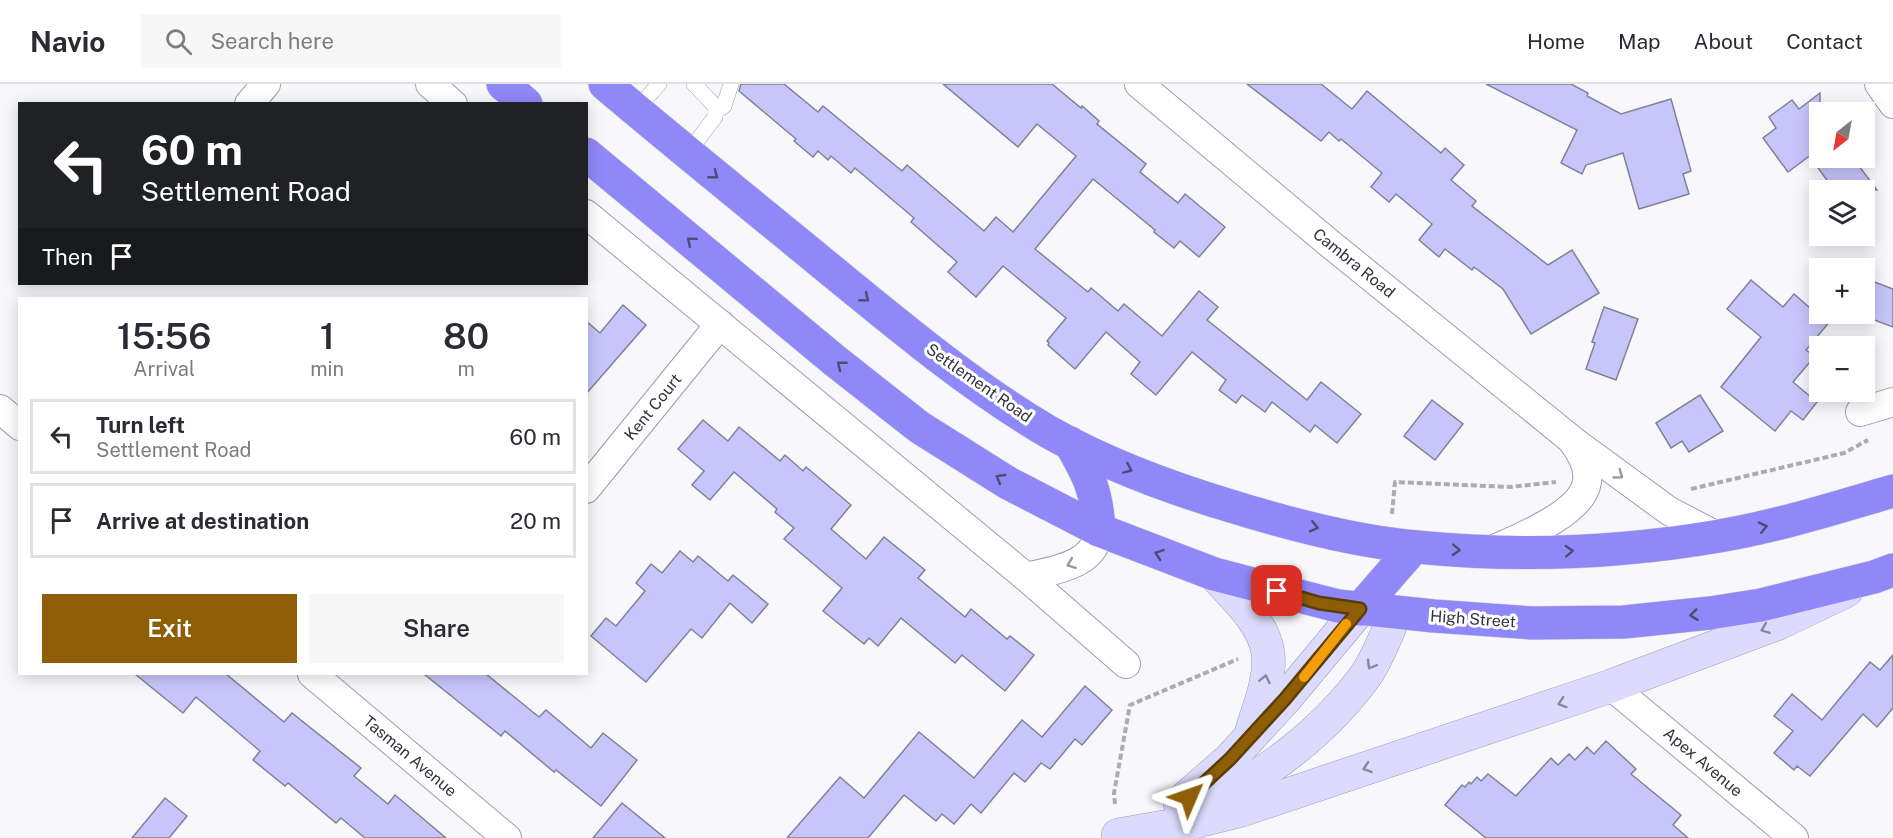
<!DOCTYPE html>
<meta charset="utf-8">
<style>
body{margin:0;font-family:"Public Sans",sans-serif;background:#f7f7f7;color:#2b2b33;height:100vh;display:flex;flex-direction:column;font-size:22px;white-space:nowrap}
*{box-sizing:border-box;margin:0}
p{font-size:20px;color:#7c7c81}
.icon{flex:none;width:33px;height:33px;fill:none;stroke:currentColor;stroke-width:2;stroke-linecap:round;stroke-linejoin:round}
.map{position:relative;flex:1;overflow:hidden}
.side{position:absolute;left:18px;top:213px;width:570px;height:378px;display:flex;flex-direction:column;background:#fff;border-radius:0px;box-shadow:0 3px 15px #0003}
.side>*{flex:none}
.hud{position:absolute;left:18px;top:18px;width:570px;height:183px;border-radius:0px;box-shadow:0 3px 15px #0003;background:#202124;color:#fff;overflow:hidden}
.needle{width:39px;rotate:211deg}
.fabs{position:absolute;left:1809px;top:18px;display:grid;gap:12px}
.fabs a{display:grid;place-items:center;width:66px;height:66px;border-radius:0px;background:#fff;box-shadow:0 3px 15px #0003;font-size:30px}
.pin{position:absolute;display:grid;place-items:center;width:51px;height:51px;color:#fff;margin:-26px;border-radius:12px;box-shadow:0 3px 9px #0006}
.me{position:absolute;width:66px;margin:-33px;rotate:47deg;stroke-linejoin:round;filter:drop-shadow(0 0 4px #0008)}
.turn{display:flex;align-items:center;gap:21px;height:126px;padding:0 24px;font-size:27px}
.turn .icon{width:78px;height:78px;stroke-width:2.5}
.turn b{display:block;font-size:42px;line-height:51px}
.then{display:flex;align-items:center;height:57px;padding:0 24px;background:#0003;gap:12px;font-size:22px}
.eta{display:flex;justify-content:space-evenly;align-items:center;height:102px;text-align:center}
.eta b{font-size:36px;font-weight:600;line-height:42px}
.cta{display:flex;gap:12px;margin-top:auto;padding:12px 24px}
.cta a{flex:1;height:69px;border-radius:0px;background:#8e5e07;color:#fff;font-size:24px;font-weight:600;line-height:69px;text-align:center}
.cta a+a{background:#f7f7f7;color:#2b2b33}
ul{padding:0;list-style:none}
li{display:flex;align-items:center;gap:18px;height:75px;margin:0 12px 9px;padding:0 12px;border:3px solid #e1e1e2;border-radius:0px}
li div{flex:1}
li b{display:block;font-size:22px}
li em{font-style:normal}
header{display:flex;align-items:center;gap:36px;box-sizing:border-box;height:84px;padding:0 30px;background:#fff;border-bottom:2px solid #e1e1e2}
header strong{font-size:28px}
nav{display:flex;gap:33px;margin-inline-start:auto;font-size:21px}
.search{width:420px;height:54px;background:#f7f7f7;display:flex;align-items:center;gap:15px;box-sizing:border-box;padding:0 21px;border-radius:0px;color:#7c7c81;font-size:22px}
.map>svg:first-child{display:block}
.building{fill:#c6c6fb;stroke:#818298;stroke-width:1.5}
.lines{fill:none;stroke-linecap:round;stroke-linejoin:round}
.lane-casing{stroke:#9c9db4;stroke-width:16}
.street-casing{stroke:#9c9db4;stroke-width:30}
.secondary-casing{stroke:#9c9db4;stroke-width:34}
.highway-casing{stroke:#d2d2d4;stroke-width:34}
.path{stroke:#ababb1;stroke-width:4;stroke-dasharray:6 3;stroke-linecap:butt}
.lane{stroke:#fff;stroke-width:15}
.street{stroke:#fff;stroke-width:28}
.secondary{stroke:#dddbfd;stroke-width:33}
.highway{stroke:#8f88f8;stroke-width:33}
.oneway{stroke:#4e4c74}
.oneway2{stroke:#98999e}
.oneway3{stroke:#88879c}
.route-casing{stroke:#5c3d05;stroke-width:15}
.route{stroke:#8e5e07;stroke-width:10}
.slow{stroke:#f59e0b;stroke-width:10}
.labels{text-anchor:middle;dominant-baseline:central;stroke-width:6;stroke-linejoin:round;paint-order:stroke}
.street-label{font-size:16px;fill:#32333c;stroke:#fff}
</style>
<header>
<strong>Navio</strong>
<div class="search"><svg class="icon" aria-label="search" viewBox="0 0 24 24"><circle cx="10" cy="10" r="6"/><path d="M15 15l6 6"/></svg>Search here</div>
<nav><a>Home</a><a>Map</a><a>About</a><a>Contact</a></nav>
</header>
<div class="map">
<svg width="1893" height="754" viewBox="0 0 1893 754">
<rect width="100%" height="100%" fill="#f7f7fc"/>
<!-- building -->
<g class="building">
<path d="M741,0H784L818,28L823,22L902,87L907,81L984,147L996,133L1013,148L1076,72L1037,40L1018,63L943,0H1052L1081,24L1082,22L1099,37L1097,40L1146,80L1140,88L1178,119L1185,110L1225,143L1199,173L1180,157L1174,164L1154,148L1155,146L1093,95L1035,165L1088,208L1091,204L1118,227L1124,220L1162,252L1199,207L1218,223L1207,236L1307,316L1321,298L1361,330L1337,359L1315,341L1310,348L1272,318L1265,328L1242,311L1236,319L1219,306L1226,296L1192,268L1156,311L1131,290L1140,278L1106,248L1075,285L1048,261L1049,259L1047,257L1066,234L1003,182L976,213L948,188L957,178L911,138L914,134L855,84L851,89L831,72L828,76L818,67L813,73L794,57L796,55L739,7Z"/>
<path d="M1247,0H1321L1352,25L1367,7L1441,69L1445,64L1464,81L1451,96L1476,117L1472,122L1548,181L1572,166L1599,209L1531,250L1503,205L1474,183L1472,186L1445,165L1439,173L1419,156L1432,140L1396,110L1389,118L1371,103L1382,89L1341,55L1339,57L1329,48L1321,57Z"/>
<path d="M1486,0H1571L1588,9L1587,12L1621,30L1671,15L1691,87L1683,90L1689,110L1639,125L1623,69L1586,81L1582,90L1561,79L1577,46Z"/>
<path d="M1820,9V64L1788,88L1763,54L1776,44L1769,33L1792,16L1799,25Z"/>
<path d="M1811,74H1853L1877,106H1834Z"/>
<path d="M1864,194L1893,205V243L1864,232Z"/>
<path d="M1751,196L1783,223L1794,210L1817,230H1836L1806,266L1815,272L1793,298L1817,318L1803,336L1791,327L1775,347L1721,303L1761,253L1727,225Z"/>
<path d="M623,221L646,241L586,310V237L600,249Z"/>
<path d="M1604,223L1638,235L1616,296L1586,285L1595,259L1592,258Z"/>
<path d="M1700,311L1723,347L1689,368L1682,357L1671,364L1656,339Z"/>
<path d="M1432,316L1463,340L1435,376L1404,352Z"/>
<path d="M703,336L728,357L739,343L780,377L785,371L803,387L806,383L851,421L831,445L866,475L884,453L925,486L918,494L965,533L971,525L1007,555L1010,552L1034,571L1005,607L962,571L955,579L901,534L878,562L869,554L864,560L823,527L842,504L784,455L794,444L775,428L777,425L734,388L710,416L692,401L704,387L678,365Z"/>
<path d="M680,467L693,478L698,472L728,497L733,491L768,520L752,539L730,519L702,554L691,545L646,598L591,552L606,534L616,542L645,507L636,499L651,480L662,489Z"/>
<path d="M1893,571V624L1877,643L1863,630L1810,692L1797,682L1794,686L1774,669L1793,647L1774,632L1792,610L1822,636L1870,578L1880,586Z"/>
<path d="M135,590H226L284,638L292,629L361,684L354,692L388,720L395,711L446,754H365L341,734L336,739L288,699L285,702L253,676L260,667L196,613L183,629Z"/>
<path d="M424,590H486L539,633L546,626L591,664L603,649L637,676L601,722L556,686L554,688L505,647L501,652Z"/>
<path d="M1085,602L1112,626L1082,661L1075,655L1050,685L1041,679L1025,698L1014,689L981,729L971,720L954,740L942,730L936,737L904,711L868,754H787L840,693L864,714L919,648L974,694L1022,636L1042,653Z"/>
<path d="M1606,657L1636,685L1631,690L1681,731L1673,741L1688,754H1486L1445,721L1462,701L1465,703L1469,698L1471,700L1477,693L1481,697L1488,690L1516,712L1551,674L1558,681L1569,670L1575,676L1587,663L1594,670Z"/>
<path d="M165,714L187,732L169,754H132Z"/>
<path d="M622,719L665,754H593Z"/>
</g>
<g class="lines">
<defs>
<g id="lane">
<path d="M636,26L659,0"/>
<path d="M715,28L724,22L731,0"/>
<path d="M688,69L715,33V22L694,0"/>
</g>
<g id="street">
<path d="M430,0L453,20"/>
<path d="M1139,0L1329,159L1572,356L1669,427L1717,452"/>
<path d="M1879,0L1893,20"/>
<path d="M249,20L266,0"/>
<path d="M586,130L1026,493L1126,580"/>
<path d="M0,325L20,342"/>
<path d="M1860,328L1893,318"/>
<path d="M586,405L720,240"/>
<path d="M1490,467C1516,455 1577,432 1586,402C1591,386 1582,370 1573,358"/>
<path d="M1026,493C1054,486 1096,482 1099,446"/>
<path d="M312,590L507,754"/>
<path d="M1611,602L1794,754"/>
</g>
<g id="secondary">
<path d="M1214,490C1233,512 1265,539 1268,570C1271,595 1259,623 1252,646"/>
<path d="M1180,719L1230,675L1285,615L1360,525"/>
<path d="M1200,721C1261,698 1327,645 1366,591C1379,572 1387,549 1396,528"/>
<path d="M1118,751L1198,737L1242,726L1611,602L1779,539L1846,507"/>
</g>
<g id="highway">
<path d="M503,0L526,20"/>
<path d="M605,0C678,62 753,122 827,183C898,241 968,300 1047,347C1105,380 1170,404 1234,423C1289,440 1359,458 1417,463C1517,473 1620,469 1719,452C1778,442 1835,424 1893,407"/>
<path d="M586,70L834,276L919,343L1008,399L1099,446L1214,490L1338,522L1434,532L1532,539L1624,538L1710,529L1761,521L1874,493L1893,486"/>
<path d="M1070,359C1089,391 1097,408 1099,446"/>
<path d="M1360,525L1414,463"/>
</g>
</defs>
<!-- lane casing -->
<use href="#lane" class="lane-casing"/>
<!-- street casing -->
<use href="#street" class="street-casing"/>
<!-- secondary casing -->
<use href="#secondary" class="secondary-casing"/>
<!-- highway casing -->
<use href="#highway" class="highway-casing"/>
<!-- path -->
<g class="path">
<path d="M1691,405L1844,369L1868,356"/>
<path d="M1392,430L1395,398L1510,403L1556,398"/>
<path d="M1115,720L1114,709L1130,621L1238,575"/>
</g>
<!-- lane -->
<use href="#lane" class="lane"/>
<!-- street -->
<use href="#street" class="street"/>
<!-- secondary -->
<use href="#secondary" class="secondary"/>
<!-- highway -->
<use href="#highway" class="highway"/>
</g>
<!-- one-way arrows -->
<defs><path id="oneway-chevron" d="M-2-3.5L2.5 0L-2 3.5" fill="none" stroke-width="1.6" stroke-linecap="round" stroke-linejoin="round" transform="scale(1.5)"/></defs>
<g class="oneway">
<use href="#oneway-chevron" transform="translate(714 91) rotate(39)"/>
<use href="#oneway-chevron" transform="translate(691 157) rotate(-140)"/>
<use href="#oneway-chevron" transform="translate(865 214) rotate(39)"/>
<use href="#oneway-chevron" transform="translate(841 281) rotate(-141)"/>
<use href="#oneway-chevron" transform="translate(1128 385) rotate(23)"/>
<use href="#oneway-chevron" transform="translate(1000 394) rotate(-149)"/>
<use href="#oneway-chevron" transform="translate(1314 443) rotate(13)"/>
<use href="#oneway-chevron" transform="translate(1763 443) rotate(-13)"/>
<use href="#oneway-chevron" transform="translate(1456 466) rotate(3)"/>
<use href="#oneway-chevron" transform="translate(1569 467) rotate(-3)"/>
<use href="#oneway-chevron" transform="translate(1159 470) rotate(-160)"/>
<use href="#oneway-chevron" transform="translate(1694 531) rotate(173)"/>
</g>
<g class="oneway2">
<use href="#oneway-chevron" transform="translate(1619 391) rotate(36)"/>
<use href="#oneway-chevron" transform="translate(1071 480) rotate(159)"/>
</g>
<g class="oneway3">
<use href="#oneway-chevron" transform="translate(1765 545) rotate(159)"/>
<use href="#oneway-chevron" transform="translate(1371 581) rotate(120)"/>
<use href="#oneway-chevron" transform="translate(1265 595) rotate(-78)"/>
<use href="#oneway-chevron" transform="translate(1562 619) rotate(162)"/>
<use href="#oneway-chevron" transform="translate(1367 684) rotate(161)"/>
</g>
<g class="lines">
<defs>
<path id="route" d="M1189,713L1230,675L1285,615L1360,525L1319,519L1277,507"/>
</defs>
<!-- route casing -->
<use href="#route" class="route-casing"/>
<!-- route -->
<use href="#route" class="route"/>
<!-- slow -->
<path class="slow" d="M1304,593L1346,540"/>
</g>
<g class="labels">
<!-- street labels -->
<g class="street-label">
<text transform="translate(1354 179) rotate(39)">Cambra Road</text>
<text transform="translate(979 299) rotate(35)">Settlement Road</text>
<text transform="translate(653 323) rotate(-51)">Kent Court</text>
<text transform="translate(1473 535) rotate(4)">High Street</text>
<text transform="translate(410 672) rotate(40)">Tasman Avenue</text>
<text transform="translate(1703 678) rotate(40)">Apex Avenue</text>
</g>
</g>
</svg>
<div class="fabs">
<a><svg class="needle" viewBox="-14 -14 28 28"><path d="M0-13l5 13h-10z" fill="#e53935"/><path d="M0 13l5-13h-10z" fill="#7c7c81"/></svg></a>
<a><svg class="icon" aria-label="layers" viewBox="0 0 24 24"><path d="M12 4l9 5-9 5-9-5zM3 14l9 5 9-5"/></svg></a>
<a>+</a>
<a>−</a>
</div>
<div class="pin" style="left:1277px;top:507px;background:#d93025"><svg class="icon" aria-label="arrive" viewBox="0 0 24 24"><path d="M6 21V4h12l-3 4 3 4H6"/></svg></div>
<svg class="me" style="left:1189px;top:713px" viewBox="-20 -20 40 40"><path d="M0-17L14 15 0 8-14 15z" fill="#8e5e07" stroke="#fff" stroke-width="4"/></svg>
<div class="hud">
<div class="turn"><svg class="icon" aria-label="left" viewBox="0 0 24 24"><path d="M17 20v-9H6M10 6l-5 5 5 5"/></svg><div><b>60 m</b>Settlement Road</div></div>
<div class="then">Then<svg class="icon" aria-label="arrive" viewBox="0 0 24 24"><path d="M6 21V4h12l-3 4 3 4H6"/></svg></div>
</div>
<section class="side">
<div class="eta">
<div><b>15:56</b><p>Arrival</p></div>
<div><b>1</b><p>min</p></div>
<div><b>80</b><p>m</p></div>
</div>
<ul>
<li><svg class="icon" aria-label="left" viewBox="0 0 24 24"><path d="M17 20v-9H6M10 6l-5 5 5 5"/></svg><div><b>Turn left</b><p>Settlement Road</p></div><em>60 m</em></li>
<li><svg class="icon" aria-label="arrive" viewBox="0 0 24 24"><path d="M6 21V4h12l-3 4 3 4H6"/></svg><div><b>Arrive at destination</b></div><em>20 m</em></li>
</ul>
<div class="cta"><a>Exit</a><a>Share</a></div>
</section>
</div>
